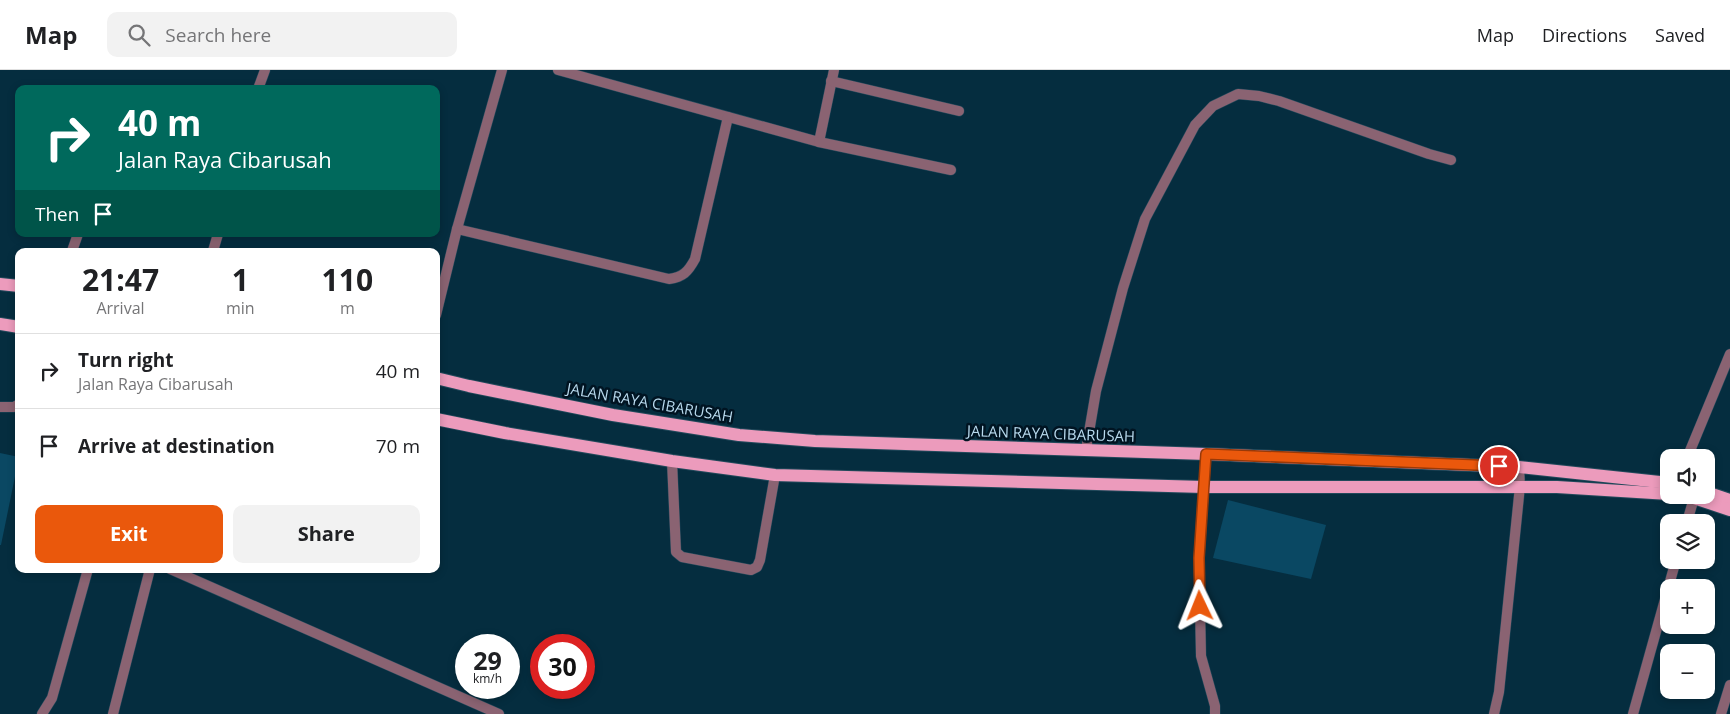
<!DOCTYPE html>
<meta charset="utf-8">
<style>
body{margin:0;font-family:"Open Sans",sans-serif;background:#f2f2f2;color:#202124;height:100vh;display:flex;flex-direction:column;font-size:19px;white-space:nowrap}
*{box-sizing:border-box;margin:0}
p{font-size:16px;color:#757577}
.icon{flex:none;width:28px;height:28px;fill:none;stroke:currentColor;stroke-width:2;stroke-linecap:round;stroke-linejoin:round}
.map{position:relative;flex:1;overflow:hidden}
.panel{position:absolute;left:15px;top:178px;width:425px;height:325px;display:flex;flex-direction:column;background:#fff;border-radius:10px;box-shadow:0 2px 8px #0003}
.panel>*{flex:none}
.hud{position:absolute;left:15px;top:15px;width:425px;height:152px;border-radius:10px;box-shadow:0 2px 8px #0003;background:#00695c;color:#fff;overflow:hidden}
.tools{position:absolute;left:1660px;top:379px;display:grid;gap:10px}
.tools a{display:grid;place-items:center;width:55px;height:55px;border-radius:10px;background:#fff;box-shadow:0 2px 8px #0003;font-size:25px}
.speed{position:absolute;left:455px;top:564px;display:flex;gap:10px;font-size:25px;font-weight:700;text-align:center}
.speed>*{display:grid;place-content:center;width:65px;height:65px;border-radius:50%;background:#fff;box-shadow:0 2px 8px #0003;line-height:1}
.speed small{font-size:12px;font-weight:400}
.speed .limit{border:8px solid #d22;background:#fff;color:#111}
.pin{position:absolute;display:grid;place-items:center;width:42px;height:42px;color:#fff;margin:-21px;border:2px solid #fff;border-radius:50%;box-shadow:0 1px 5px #0007}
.me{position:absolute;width:55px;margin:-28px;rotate:358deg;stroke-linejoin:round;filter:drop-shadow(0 0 4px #0008)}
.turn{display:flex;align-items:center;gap:18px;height:105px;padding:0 20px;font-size:22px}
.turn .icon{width:65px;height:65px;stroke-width:2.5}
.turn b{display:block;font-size:35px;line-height:42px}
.then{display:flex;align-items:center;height:48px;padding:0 20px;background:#0003;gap:10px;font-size:19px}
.eta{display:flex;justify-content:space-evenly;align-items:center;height:85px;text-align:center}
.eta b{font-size:30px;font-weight:700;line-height:35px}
.action{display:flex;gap:10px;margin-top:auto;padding:10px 20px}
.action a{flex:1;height:58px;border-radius:10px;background:#ea580c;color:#fff;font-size:20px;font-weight:700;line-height:58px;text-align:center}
.action a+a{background:#f2f2f2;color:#202124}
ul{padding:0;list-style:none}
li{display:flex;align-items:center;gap:15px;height:75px;padding:0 20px;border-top:1px solid #e0e0e0}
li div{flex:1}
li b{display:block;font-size:19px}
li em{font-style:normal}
header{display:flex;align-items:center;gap:30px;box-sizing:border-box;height:70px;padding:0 25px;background:#fff;border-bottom:1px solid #e0e0e0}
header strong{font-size:24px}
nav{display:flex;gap:28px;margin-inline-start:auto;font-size:18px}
.search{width:350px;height:45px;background:#f2f2f2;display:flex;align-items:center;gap:12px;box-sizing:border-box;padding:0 18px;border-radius:10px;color:#757577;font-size:19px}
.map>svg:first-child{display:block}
.building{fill:#0a4863}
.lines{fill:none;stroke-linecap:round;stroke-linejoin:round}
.lane-casing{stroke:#22495b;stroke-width:11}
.street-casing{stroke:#22495b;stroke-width:11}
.primary-casing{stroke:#22495b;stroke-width:14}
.lane{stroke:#8a6372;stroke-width:10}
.street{stroke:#8a6372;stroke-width:10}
.primary{stroke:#ec9bbc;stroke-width:12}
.route-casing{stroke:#983908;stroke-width:12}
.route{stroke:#ea580c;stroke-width:9}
.labels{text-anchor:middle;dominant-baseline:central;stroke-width:5;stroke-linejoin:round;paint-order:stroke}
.street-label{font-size:15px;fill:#b8daee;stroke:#001422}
</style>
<header>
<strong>Map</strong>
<div class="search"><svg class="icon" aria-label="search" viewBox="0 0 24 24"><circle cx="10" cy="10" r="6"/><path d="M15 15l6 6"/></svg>Search here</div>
<nav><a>Map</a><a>Directions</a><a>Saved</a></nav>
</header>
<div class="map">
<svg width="1730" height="644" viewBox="0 0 1730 644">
<rect width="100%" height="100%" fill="#052d3f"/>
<!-- building -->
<g class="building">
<path d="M0,383L19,387L1,475H0Z"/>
<path d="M1228,430L1326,455L1311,509L1213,488Z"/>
</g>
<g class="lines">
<defs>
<g id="lane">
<path d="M558,0L819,72L834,0"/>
<path d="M831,11L959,41"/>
<path d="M819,72L951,100"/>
<path d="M457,159L669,209C683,207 688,202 695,189L728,47"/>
<path d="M436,245L457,159L502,0"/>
<path d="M0,337H14L19,334"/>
<path d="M1086,380L1096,321L1123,218L1145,149L1195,55L1213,36L1238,24L1259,26L1279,31L1429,84L1451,90"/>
<path d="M1687,388L1730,284"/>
<path d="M672,391L676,482L682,487L751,500L757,497L760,490L775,405"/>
<path d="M1687,452L1694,428"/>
<path d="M1633,644L1676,490"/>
<path d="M1721,644L1730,615"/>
</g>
<g id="street">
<path d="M258,19L265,0"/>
<path d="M72,181L78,164"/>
<path d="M213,181L218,164"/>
<path d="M1206,384L1199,488L1201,586L1215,636V644"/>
<path d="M170,499L499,644"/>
<path d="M42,644L52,628L88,499"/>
<path d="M113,644L150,499"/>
<path d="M1494,644L1499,622L1520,416L1519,397"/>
</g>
<g id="primary">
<path d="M0,214L19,216"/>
<path d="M0,254L19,257"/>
<path d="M436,308L469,316L613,345L739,365L815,371L1206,384L1519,397L1669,413"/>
<path d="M436,349L505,363L672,391L775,405L1204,417H1557L1669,424"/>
<path d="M1706,422L1730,430"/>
<path d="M1678,425L1694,428L1730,440"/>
</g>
</defs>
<!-- lane casing -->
<use href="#lane" class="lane-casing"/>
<!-- street casing -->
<use href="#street" class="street-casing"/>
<!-- primary casing -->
<use href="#primary" class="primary-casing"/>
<!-- lane -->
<use href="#lane" class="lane"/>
<!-- street -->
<use href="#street" class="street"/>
<!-- primary -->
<use href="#primary" class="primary"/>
</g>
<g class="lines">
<defs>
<path id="route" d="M1200,536L1199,488L1206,384L1499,396"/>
</defs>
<!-- route casing -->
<use href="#route" class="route-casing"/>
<!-- route -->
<use href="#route" class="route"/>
</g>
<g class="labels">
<!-- street labels -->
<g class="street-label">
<text transform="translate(650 332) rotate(10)">JALAN RAYA CIBARUSAH</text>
<text transform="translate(1051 363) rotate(2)">JALAN RAYA CIBARUSAH</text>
</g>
</g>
</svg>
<div class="tools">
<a><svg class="icon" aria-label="sound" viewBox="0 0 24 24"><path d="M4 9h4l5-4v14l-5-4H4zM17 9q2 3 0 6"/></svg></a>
<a><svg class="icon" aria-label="layers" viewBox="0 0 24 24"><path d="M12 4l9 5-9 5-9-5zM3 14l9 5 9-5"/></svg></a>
<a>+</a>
<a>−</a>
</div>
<div class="speed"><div>29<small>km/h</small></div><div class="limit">30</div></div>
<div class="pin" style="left:1499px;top:396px;background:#d93025"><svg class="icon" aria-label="arrive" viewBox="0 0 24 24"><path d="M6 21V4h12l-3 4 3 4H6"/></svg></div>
<svg class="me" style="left:1200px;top:536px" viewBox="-20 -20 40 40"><path d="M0-17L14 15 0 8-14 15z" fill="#ea580c" stroke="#fff" stroke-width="4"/></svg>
<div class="hud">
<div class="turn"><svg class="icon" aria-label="right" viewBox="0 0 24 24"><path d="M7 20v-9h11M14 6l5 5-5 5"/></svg><div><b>40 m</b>Jalan Raya Cibarusah</div></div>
<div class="then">Then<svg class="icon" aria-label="arrive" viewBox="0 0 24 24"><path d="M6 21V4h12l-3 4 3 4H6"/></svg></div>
</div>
<section class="panel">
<div class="eta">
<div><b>21:47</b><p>Arrival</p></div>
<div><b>1</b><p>min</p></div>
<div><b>110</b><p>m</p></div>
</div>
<ul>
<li><svg class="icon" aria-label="right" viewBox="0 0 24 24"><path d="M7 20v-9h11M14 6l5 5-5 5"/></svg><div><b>Turn right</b><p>Jalan Raya Cibarusah</p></div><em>40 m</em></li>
<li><svg class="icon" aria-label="arrive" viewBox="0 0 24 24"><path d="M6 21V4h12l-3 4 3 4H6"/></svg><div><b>Arrive at destination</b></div><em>70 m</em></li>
</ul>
<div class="action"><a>Exit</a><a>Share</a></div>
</section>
</div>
